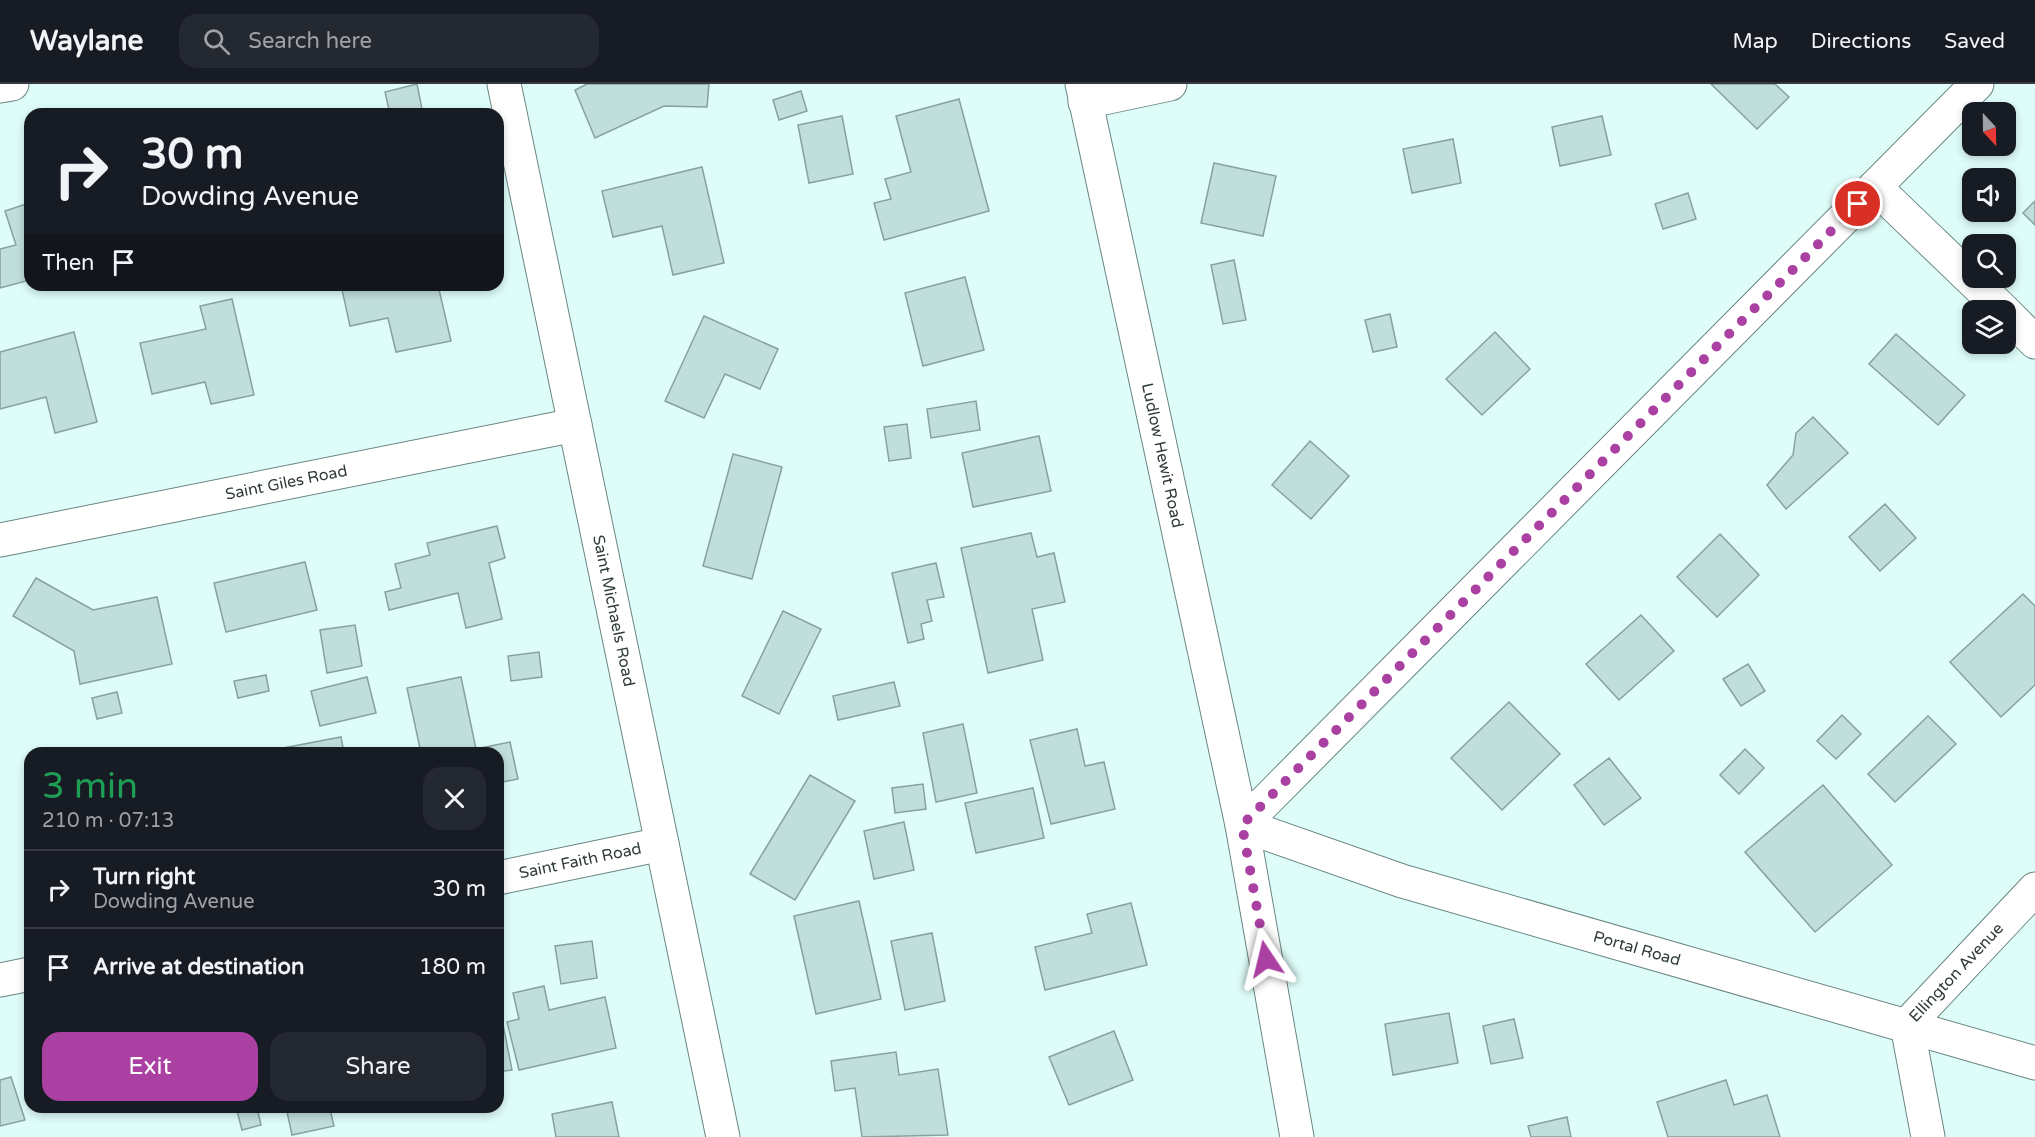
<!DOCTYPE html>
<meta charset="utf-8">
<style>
body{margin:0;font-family:"Varela Round",sans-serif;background:#242831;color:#f1f3f6;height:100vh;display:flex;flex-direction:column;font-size:22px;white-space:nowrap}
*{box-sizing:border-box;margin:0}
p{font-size:20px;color:#9ea1a6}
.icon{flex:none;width:33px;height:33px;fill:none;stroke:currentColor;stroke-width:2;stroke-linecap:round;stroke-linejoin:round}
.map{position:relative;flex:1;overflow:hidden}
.sheet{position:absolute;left:24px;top:663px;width:480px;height:366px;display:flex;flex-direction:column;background:#171b24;border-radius:18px;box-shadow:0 3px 9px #0003}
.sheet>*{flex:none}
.banner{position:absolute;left:24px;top:24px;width:480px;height:183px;border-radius:18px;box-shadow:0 3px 9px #0003;background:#171b24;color:#f1f3f6;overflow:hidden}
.needle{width:39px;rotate:158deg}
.buttons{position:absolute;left:1962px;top:18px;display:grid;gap:12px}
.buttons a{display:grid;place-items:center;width:54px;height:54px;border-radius:12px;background:#171b24;box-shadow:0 3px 9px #0003;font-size:30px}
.pin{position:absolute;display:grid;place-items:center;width:51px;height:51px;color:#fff;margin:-26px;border:3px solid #fff;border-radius:50%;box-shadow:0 2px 6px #0007}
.me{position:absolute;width:66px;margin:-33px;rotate:350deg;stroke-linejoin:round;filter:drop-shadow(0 0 4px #0008)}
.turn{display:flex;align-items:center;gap:21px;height:126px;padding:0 18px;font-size:27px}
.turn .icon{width:78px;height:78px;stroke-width:2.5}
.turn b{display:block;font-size:42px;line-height:51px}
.then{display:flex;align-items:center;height:57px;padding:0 18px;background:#0003;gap:12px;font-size:22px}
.round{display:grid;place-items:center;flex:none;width:63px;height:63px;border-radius:18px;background:#242831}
.summary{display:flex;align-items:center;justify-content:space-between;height:102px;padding:0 18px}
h1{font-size:36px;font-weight:600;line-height:45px;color:#1e9e55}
.cta{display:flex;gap:12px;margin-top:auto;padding:12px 18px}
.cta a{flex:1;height:69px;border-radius:18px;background:#aa40a1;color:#fff;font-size:24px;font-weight:600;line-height:69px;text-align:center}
.cta a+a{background:#242831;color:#f1f3f6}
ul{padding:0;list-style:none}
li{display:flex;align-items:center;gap:18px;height:78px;padding:0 18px;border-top:2px solid #363941}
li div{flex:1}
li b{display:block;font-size:22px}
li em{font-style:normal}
header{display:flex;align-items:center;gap:36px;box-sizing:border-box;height:84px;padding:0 30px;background:#171b24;border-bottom:2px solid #363941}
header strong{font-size:28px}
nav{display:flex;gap:33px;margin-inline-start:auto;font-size:21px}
.search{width:420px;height:54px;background:#242831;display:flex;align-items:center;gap:15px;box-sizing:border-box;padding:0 21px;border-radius:18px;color:#9ea1a6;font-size:22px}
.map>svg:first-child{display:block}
.building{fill:#c0deda;stroke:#86a29f;stroke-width:1.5}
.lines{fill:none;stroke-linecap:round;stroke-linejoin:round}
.street-casing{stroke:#6a8683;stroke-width:35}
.street{stroke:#fff;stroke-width:33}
.route{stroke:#aa40a1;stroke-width:10;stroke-dasharray:0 18}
.labels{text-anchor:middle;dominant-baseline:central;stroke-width:4.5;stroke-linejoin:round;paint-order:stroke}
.street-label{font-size:16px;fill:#303c3a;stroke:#defdf9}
</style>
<header>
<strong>Waylane</strong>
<div class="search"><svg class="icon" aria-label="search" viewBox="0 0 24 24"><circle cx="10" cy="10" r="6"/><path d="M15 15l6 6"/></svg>Search here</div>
<nav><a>Map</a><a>Directions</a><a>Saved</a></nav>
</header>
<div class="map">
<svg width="2035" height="1053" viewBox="0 0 2035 1053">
<rect width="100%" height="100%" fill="#defdf9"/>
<!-- building -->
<g class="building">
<path d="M417,0L423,30H390L385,8Z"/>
<path d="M587,0H709L707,23L664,22L595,54L575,6Z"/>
<path d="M1711,0H1775L1789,13L1757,45Z"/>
<path d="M801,7L807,27L779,36L773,16Z"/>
<path d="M959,15L989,127L884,156L874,119L891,115L885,95L911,88L896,32Z"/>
<path d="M842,32L853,90L809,99L798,41Z"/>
<path d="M1602,32L1611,71L1560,82L1552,43Z"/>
<path d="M1453,55L1461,99L1412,109L1403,65Z"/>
<path d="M1214,79L1276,92L1263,152L1201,139Z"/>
<path d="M702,83L724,179L673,191L662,142L613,153L602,107Z"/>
<path d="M1688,109L1696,135L1663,145L1655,120Z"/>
<path d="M2035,117V141L2023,129Z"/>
<path d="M29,119L30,196L0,204V165L16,161L5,127Z"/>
<path d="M1234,176L1246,236L1223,240L1211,181Z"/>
<path d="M965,193L984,266L923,282L905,209Z"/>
<path d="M341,201H438L451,257L396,268L388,234L350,242Z"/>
<path d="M232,215L254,311L211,320L205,298L152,310L140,259L206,245L200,222Z"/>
<path d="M1390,230L1397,263L1373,268L1365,236Z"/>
<path d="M704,232L778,265L760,305L725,290L704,334L665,317Z"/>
<path d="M74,248L97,338L55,349L46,313L0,325V268Z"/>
<path d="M1495,248L1530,285L1482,331L1446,295Z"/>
<path d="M1896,250L1965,311L1938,341L1869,280Z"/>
<path d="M976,317L980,346L931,354L927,325Z"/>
<path d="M1813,333L1848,369L1786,425L1767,401L1793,371L1796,349Z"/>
<path d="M907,340L911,374L889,377L884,343Z"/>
<path d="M1039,352L1051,407L973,423L962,369Z"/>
<path d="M1310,357L1349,392L1311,435L1272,401Z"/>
<path d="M733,370L782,383L752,495L703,482Z"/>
<path d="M1885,420L1916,454L1880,487L1849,453Z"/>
<path d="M497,442L505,474L489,479L502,535L466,544L458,509L389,526L385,508L401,504L395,480L430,471L427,459Z"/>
<path d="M1031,449L1037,473L1054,469L1065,518L1032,525L1043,576L988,589L961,464Z"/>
<path d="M1720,450L1759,491L1717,533L1677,493Z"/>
<path d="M305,478L317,526L226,548L214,499Z"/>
<path d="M936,479L944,513L927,516L932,537L921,540L924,555L908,559L892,489Z"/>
<path d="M36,494L93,526L157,513L172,580L80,600L74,567L13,532Z"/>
<path d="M2023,510L2035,522V601L2001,633L1950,578Z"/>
<path d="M783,527L821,545L779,630L742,612Z"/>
<path d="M1641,531L1674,567L1619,616L1586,580Z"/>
<path d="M355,541L362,582L327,589L320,546Z"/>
<path d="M539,568L542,593L511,597L508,572Z"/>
<path d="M1748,580L1765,607L1741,622L1723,595Z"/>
<path d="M266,591L269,607L238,614L234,597Z"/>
<path d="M367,593L376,629L320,642L311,607Z"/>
<path d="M461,593L476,665L510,658L518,695L498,699V669H421L407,604Z"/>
<path d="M894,598L900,622L838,636L833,612Z"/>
<path d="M117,608L122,629L97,635L92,614Z"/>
<path d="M1509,618L1560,670L1502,726L1451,674Z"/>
<path d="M1842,631L1861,650L1836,675L1817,657Z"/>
<path d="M1928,632L1956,660L1895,718L1868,690Z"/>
<path d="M963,640L977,709L936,718L923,649Z"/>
<path d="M1077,645L1085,682L1104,678L1115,725L1051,740L1030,656Z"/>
<path d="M341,653L344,669H257Z"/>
<path d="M1745,665L1764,684L1739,710L1720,691Z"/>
<path d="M1609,674L1641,714L1604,741L1574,701Z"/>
<path d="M810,691L855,717L795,816L750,790Z"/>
<path d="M923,700L926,725L895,729L892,704Z"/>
<path d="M1823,701L1892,781L1815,848L1745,768Z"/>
<path d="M1033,704L1044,754L976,769L965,719Z"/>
<path d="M904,738L914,786L874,795L864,747Z"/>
<path d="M859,817L881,915L816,930L794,832Z"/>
<path d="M1131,819L1147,881L1045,906L1035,863L1092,849L1087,830Z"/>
<path d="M932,849L945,917L905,926L891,857Z"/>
<path d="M592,857L597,894L561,900L555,862Z"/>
<path d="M544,902L549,926L605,913L616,964L519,986L507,938L519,935L513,909Z"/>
<path d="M498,915L512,986L498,988Z"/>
<path d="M1449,929L1458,979L1393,991L1385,940Z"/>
<path d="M1514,935L1523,974L1491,980L1483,942Z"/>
<path d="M1114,947L1133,996L1069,1021L1049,973Z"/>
<path d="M896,968L899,991L938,985L948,1051L862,1053L855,1004L835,1007L831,977Z"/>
<path d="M11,993L25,1036L0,1042V996Z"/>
<path d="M1726,996L1734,1021L1767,1011L1780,1053H1668L1657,1018Z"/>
<path d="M612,1018L619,1053H556L552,1030Z"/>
<path d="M236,1023H257L261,1041L242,1046Z"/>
<path d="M286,1023H340L330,1025L334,1042L292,1051Z"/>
<path d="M1567,1033L1571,1053H1531L1528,1042Z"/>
</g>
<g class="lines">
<defs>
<g id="street">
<path id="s1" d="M504,0L723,1053"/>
<path id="s2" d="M1082,0L1242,741L1402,797L2035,979"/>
<path d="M0,2L12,0"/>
<path d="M1085,18L1170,0"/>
<path d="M1875,103L2003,226"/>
<path d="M2006,229L2035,258"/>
<path id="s3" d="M0,456L575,341"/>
<path id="s4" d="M498,794L662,760"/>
<path d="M0,896L30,890"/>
<path d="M1297,1053L1242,741L1977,0"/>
<path id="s5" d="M1928,1053L1907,941L2035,805"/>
</g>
</defs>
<!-- street casing -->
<use href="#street" class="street-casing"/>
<!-- street -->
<use href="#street" class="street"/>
</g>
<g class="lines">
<!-- route -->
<path class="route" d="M1266,875L1242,741L1858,120"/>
</g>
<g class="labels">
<!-- street labels -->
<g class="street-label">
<text stroke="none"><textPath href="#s2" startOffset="380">Ludlow Hewit Road</textPath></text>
<text stroke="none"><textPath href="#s3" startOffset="292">Saint Giles Road</textPath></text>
<text stroke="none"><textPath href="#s1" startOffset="538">Saint Michaels Road</textPath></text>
<text stroke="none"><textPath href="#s4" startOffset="84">Saint Faith Road</textPath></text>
<text stroke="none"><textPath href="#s2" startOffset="1172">Portal Road</textPath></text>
<text stroke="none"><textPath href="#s5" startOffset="186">Ellington Avenue</textPath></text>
</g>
</g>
</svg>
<div class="buttons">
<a><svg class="needle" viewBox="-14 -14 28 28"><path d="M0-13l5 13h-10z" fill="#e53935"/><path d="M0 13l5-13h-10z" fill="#9ea1a6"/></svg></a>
<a><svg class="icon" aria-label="sound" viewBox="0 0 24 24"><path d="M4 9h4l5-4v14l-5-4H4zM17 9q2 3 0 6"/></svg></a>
<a><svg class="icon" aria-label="search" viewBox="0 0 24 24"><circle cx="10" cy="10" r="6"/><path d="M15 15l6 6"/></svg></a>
<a><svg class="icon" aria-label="layers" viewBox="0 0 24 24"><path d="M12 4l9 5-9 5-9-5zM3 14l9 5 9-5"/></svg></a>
</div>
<div class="pin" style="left:1858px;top:120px;background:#d93025"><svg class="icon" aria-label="arrive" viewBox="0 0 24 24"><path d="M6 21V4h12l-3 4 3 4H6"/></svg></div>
<svg class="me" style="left:1266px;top:875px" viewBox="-20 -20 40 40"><path d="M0-17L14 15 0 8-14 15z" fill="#aa40a1" stroke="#fff" stroke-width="4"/></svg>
<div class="banner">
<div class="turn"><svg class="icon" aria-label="right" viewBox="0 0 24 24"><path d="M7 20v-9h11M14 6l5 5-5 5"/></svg><div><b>30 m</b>Dowding Avenue</div></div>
<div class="then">Then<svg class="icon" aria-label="arrive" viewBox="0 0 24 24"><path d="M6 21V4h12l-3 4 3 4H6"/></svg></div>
</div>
<section class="sheet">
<div class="summary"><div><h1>3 min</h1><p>210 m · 07:13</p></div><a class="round"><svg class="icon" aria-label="close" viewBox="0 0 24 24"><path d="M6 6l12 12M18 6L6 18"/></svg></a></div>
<ul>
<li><svg class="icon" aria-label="right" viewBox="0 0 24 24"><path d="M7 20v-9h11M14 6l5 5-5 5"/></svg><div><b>Turn right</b><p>Dowding Avenue</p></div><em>30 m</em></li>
<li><svg class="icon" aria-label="arrive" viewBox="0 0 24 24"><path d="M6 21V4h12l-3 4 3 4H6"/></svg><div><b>Arrive at destination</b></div><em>180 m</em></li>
</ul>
<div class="cta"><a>Exit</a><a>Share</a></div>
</section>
</div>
